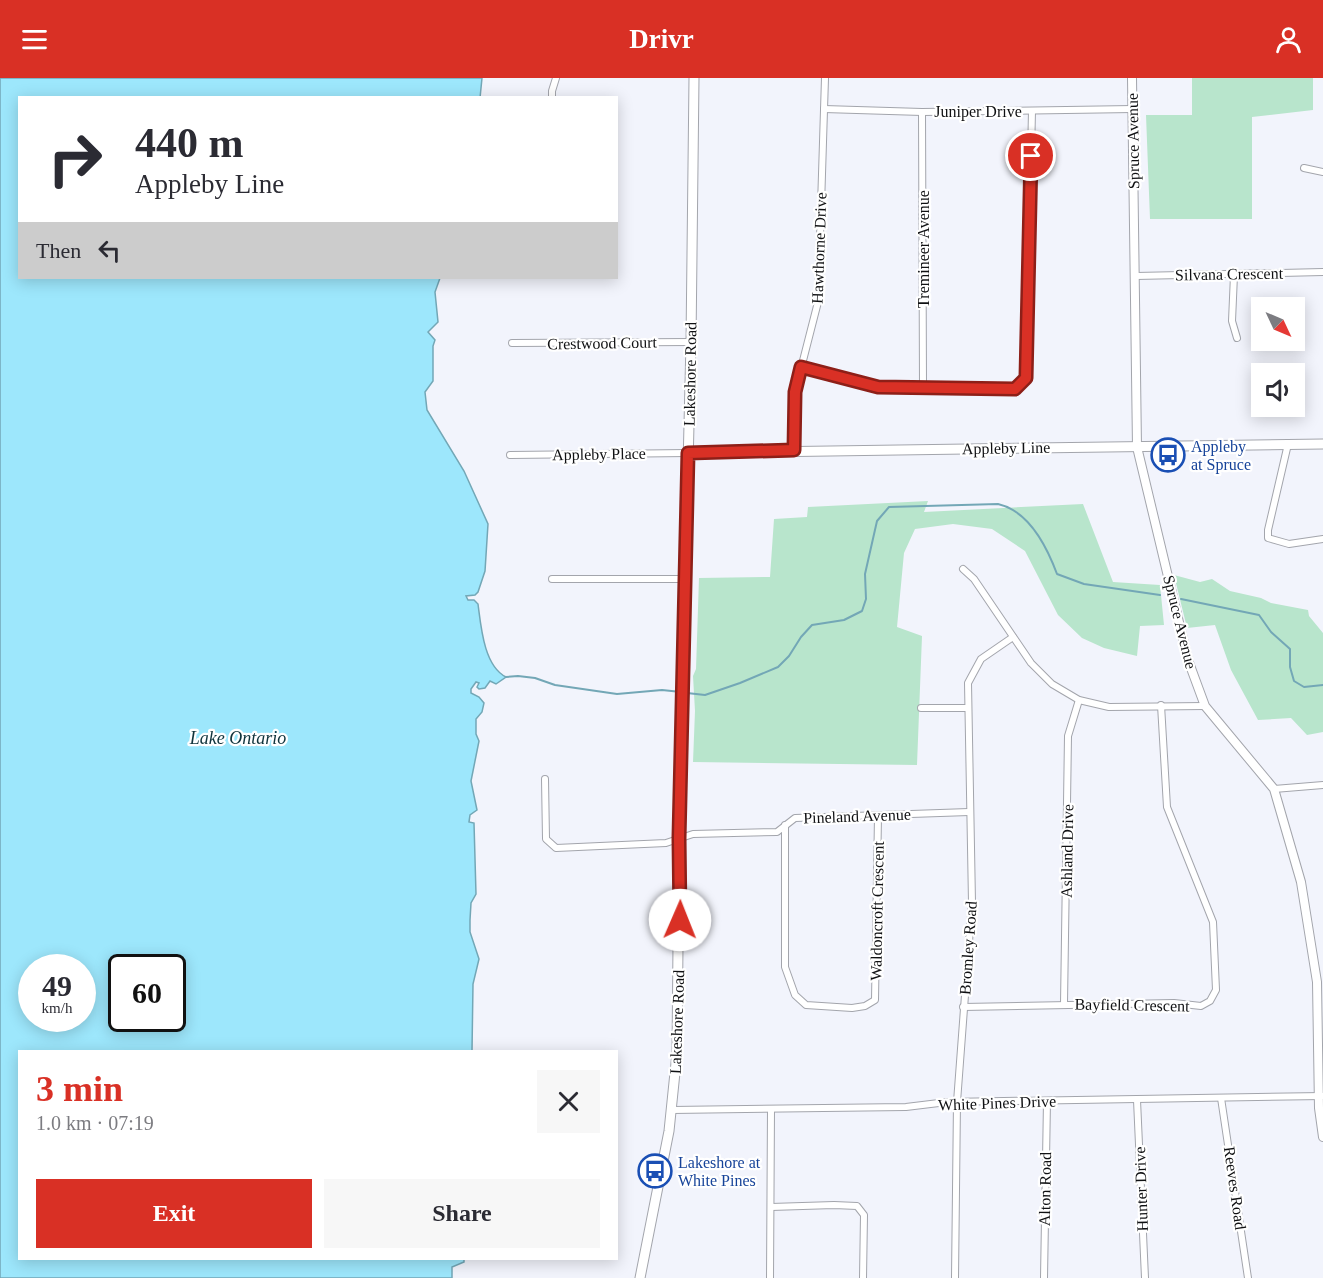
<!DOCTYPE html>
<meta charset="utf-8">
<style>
body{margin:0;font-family:"Times New Roman",serif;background:#f7f7f7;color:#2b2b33;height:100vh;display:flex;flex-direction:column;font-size:22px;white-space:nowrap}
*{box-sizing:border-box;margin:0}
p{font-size:20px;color:#7c7c81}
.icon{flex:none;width:33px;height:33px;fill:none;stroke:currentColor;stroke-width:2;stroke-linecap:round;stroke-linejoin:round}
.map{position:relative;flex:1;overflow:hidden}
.drawer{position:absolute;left:18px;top:972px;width:600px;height:210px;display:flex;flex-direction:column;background:#fff;border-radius:0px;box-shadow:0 3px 15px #0003}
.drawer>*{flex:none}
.top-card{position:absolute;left:18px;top:18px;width:600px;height:183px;border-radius:0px;box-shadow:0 3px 15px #0003;background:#fff;color:#2b2b33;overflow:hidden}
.needle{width:39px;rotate:134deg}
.tools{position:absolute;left:1251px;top:219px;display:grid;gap:12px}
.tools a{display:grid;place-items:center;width:54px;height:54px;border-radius:0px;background:#fff;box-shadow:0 3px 15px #0003;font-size:30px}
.speed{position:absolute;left:18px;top:876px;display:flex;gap:12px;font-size:30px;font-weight:700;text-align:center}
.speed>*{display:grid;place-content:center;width:78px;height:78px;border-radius:50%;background:#fff;box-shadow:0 3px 15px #0003;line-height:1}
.speed small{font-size:15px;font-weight:400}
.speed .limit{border:3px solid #111;border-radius:9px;background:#fff;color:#111}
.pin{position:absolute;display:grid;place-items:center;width:51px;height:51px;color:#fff;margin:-26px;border:3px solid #fff;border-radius:50%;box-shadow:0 2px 6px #0007}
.me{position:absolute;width:66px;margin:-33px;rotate:1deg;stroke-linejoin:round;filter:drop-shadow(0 0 4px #0008)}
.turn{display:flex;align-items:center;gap:21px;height:126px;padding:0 18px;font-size:27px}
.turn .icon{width:78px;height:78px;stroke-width:2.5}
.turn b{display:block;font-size:42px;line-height:51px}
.then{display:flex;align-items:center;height:57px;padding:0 18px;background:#0003;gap:12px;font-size:22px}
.round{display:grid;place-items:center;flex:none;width:63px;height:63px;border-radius:0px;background:#f7f7f7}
.headline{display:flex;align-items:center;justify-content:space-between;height:102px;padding:0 18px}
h1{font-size:36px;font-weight:600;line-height:45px;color:#d93025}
.button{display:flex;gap:12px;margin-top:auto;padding:12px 18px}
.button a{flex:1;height:69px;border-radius:0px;background:#d93025;color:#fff;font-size:24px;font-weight:600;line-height:69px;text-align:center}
.button a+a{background:#f7f7f7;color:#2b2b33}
header{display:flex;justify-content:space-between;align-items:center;height:78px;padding:0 18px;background:#d93025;color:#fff;font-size:27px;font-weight:600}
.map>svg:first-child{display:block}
.green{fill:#b8e5cc}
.water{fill:#9de7fc;stroke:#73a7b6;stroke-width:1.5;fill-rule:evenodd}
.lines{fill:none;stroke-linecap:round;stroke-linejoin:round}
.stream{stroke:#73a7b6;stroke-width:2}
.minor-casing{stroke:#a3a5ac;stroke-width:8}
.tertiary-casing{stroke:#a3a5ac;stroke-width:10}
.primary-casing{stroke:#a3a5ac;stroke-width:11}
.minor{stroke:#fff;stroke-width:6}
.tertiary{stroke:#fff;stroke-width:8}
.primary{stroke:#fff;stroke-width:9}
.route-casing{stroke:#8d1f18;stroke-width:15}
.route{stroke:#d93025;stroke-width:10}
.labels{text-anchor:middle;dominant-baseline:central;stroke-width:4.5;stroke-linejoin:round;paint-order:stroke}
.street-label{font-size:16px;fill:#101113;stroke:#fff}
.transit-label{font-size:16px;fill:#164399;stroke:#fff;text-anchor:start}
.water-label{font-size:18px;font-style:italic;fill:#10343d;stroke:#fff}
</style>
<header><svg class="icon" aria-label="menu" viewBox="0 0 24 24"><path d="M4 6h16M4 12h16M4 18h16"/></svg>Drivr<svg class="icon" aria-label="person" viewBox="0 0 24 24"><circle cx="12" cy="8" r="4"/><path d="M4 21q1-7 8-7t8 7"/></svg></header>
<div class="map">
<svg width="1323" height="1200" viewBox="0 0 1323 1200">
<rect width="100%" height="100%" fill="#f2f4fc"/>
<!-- green -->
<g class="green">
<path d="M1192,0H1313V32L1252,39V141H1150L1146,37H1192Z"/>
<path d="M928,423L924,434L1083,426L1113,504L1160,507L1164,547L1140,548L1137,578L1104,570L1082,560L1058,537L1025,473L992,451L953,446L915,451L904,475L897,549L922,558L917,687L693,684L695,633L693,598L696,591L699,500L770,499L774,441L807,439L808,429Z"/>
<path d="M1174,497L1200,504L1212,501L1230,513L1261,520L1271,525L1308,532L1309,538L1323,555V654L1307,657L1291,640L1258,642L1231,592L1215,547L1187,550Z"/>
</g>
<!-- water -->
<path class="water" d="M0,0H482L480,20H20V200H440L435,214L438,244L428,254L435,262L433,268V303L425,314L427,332L464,393L488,446L485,493L478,514L475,517L466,518L468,522H474L478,526C481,549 484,588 506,599L496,606L490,603L485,610L479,611L477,609L479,605L476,604L471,611V615L479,619L484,625L482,634L476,641V656L479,663L471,703L477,732L470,737L469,744L474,745L476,816L471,825L470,842V854L479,881L473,906L472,973L20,974V1180L464,1181V1184L452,1189V1200H0ZM32,890H82V940H32ZM122,890H172V940H122Z"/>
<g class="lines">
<!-- stream -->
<g class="stream">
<path d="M1181,521L1259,537L1271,554L1290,571V589L1294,603L1304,609L1323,607"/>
<path d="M506,599L518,598L535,600L555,607L617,616L662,612L681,614"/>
<path d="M687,615L705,617L740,605L778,589L789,578L801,559L812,547L844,542L862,533L866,521L865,496L877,443L889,429L998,426C1029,433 1047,469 1057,496L1084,506L1160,517"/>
</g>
<defs>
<g id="minor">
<path d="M552,20V13L556,0"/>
<path d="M824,31L922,34L1133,31"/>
<path d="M922,34L923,309"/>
<path d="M1304,90L1323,94"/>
<path d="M1234,197L1232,243L1237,260"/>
<path d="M1136,198L1323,194"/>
<path d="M512,265L691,264"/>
<path d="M801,289L878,309L1015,311L1026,300L1032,33"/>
<path d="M1288,366L1268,452V460L1289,466L1323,461"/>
<path d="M794,373L797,306L818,224L825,0"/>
<path d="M510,377L688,375"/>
<path d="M963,491L974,501L1031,585L1052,606L1079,622L1109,629L1205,628"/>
<path d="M552,501H685"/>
<path d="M921,630H967"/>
<path d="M545,701L546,761L556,770L666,765L693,756L777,754L795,740L969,734"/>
<path d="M1274,711L1323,707"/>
<path d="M785,747V889L795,917L806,927L852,930L865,928L875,922L878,738"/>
<path d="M1064,926L1068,658L1079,622"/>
<path d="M963,929L1174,925L1201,928L1210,923L1216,912L1213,844L1167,729L1161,627"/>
<path d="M1221,1020L1248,1200"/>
<path d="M1137,1022L1145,1200"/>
<path d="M672,1032L906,1029L947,1024L1323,1018"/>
<path d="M771,1129L834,1127L857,1128L864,1137L863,1200"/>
<path d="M770,1200L771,1031"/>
<path d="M955,1200L957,1024L972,824L968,605L981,581L1013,559"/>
<path d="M1044,1200L1047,1023"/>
</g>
<path id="tertiary" d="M1132,0L1137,369L1188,582L1205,628L1274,711L1301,804L1317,904L1319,1030L1323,1059"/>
<g id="primary">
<path d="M688,375L1323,366"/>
<path d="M640,1200L669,1053L677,975L679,760L691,264L694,0"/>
</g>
</defs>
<!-- minor casing -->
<use href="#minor" class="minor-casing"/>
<!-- tertiary casing -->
<use href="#tertiary" class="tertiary-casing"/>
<!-- primary casing -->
<use href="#primary" class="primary-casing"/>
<!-- minor -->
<use href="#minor" class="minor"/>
<!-- tertiary -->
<use href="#tertiary" class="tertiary"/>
<!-- primary -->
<use href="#primary" class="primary"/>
</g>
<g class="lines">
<defs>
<path id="route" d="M680,842L679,760L688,375L794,372L795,314L801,289L878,309L1015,311L1026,300L1031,78"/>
</defs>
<!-- route casing -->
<use href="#route" class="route-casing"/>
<!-- route -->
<use href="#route" class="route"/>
</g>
<!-- icons -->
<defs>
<symbol id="bus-ring" viewBox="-11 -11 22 22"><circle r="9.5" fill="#fff" stroke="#1a4fb4" stroke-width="1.5"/><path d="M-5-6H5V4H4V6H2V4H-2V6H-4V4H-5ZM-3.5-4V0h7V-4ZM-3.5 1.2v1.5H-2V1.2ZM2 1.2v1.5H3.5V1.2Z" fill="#1a4fb4"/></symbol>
</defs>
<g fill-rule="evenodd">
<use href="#bus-ring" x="1149" y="358" width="38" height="38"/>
<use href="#bus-ring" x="636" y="1074" width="38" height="38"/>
</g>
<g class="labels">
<!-- street labels -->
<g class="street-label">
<text x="978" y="33">Juniper Drive</text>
<text transform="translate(1133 63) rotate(-91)">Spruce Avenue</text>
<text transform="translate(819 170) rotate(-88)">Hawthorne Drive</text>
<text transform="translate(923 171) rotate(-90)">Tremineer Avenue</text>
<text transform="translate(1229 196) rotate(-1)">Silvana Crescent</text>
<text transform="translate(602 265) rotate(-1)">Crestwood Court</text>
<text transform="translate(690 296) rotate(-89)">Lakeshore Road</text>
<text transform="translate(1006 370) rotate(-1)">Appleby Line</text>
<text transform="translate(599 376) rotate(-1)">Appleby Place</text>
<text transform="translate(1180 544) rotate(76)">Spruce Avenue</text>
<text transform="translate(857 738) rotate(-2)">Pineland Avenue</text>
<text transform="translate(1067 773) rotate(-89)">Ashland Drive</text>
<text transform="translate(877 833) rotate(-89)">Waldoncroft Crescent</text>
<text transform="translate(968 870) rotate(-86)">Bromley Road</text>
<text transform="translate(1132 927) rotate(1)">Bayfield Crescent</text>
<text transform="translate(677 944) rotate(-88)">Lakeshore Road</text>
<text transform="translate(997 1025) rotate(-2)">White Pines Drive</text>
<text transform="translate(1235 1110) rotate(82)">Reeves Road</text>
<text transform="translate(1045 1111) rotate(-89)">Alton Road</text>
<text transform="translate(1141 1111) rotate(-92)">Hunter Drive</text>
</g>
<!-- transit labels -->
<g class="transit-label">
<text x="1191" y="368">Appleby<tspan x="1191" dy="18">at Spruce</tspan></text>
<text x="678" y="1084">Lakeshore at<tspan x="678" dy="18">White Pines</tspan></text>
</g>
<!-- water labels -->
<g class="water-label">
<text x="238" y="660">Lake Ontario</text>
</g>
</g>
</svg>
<div class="tools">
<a><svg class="needle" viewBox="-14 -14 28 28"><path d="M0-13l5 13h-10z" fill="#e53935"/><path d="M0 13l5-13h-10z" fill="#7c7c81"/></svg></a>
<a><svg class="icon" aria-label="sound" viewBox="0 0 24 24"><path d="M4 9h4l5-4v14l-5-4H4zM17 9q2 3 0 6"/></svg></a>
</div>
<div class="speed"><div>49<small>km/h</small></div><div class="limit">60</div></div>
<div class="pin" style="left:1031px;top:78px;background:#d93025"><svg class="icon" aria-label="arrive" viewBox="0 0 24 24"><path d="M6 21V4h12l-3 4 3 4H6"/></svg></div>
<svg class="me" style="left:680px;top:842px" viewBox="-20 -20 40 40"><circle r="19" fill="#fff"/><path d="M0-13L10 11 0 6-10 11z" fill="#d93025"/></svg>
<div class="top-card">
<div class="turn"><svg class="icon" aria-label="right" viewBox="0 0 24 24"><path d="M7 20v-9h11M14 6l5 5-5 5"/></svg><div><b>440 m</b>Appleby Line</div></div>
<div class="then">Then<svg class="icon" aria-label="left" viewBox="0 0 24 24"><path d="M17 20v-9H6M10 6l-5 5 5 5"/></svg></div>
</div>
<section class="drawer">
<div class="headline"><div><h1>3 min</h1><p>1.0 km · 07:19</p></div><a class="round"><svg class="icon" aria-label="close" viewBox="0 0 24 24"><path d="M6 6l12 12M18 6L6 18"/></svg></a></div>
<div class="button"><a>Exit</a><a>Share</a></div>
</section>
</div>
